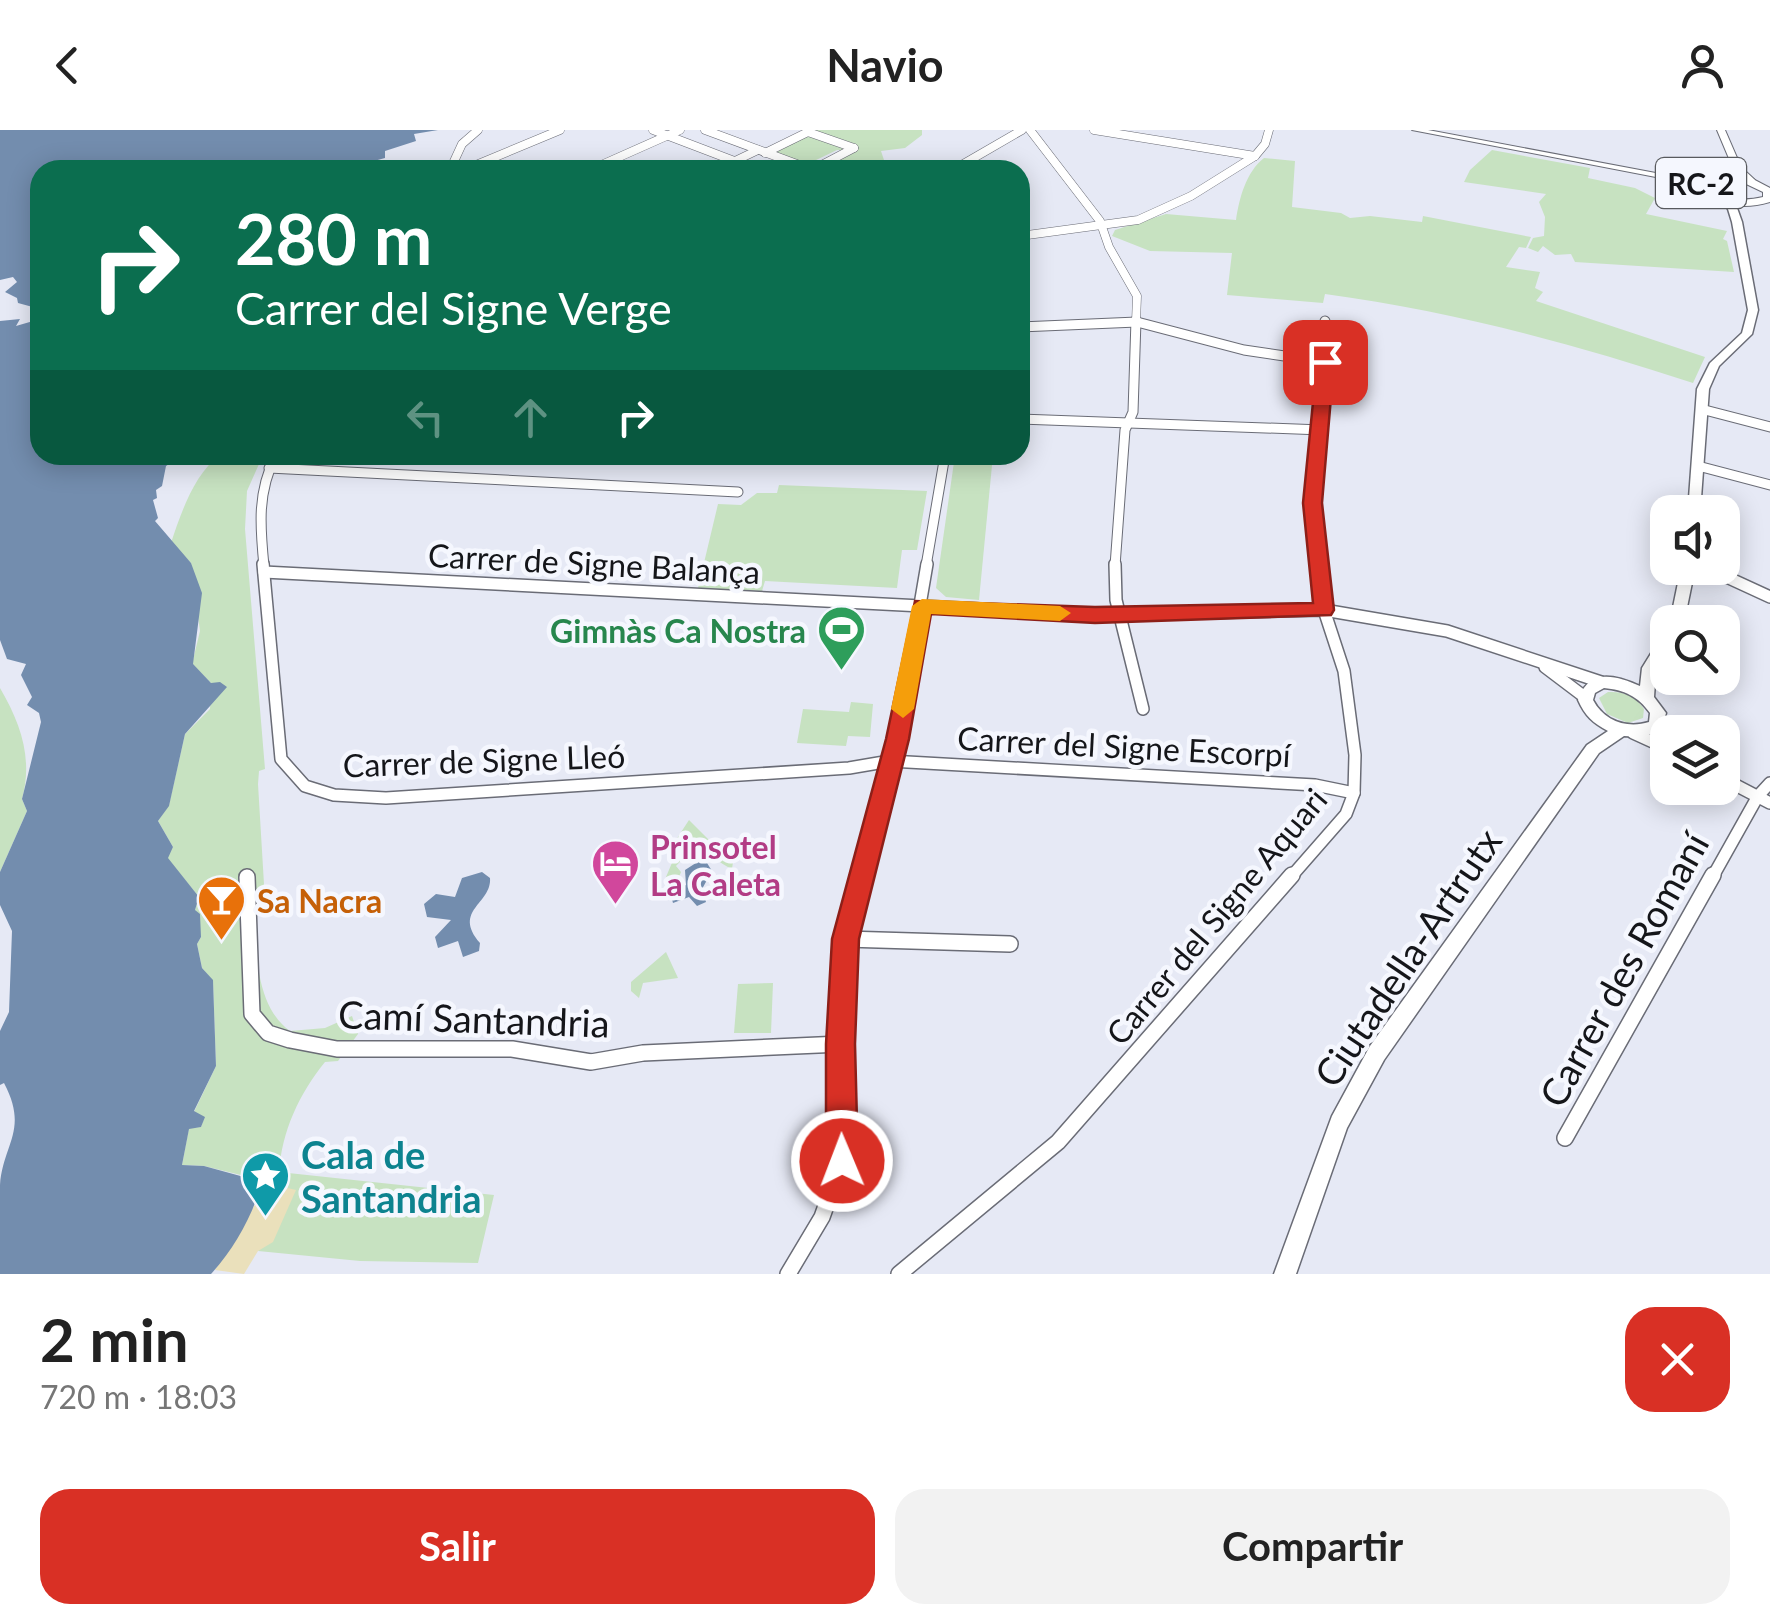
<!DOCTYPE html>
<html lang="es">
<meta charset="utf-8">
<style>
body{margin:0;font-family:Lato,sans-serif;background:#f2f2f2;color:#222;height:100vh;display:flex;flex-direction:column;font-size:38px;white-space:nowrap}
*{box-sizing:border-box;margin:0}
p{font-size:32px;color:#767676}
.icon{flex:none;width:55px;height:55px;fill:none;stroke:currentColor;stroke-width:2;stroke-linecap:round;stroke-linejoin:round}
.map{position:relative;height:1144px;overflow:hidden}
.sheet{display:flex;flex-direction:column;background:#fff;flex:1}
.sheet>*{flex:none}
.guide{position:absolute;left:30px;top:30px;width:1000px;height:305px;border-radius:30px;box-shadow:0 5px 25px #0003;background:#0b6e4f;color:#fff;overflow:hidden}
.buttons{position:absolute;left:1650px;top:365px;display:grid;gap:20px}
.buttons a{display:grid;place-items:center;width:90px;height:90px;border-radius:20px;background:#fff;box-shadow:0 5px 25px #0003;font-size:50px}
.pin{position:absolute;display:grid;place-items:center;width:85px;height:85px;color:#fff;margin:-42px;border-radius:20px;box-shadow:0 5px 15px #0006}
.me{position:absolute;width:110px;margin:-55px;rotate:359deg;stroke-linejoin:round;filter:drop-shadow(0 0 8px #0008)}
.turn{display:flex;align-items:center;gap:35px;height:210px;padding:0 40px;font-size:45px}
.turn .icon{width:130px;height:130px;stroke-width:2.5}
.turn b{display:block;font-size:70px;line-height:85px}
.lanes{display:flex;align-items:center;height:95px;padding:0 40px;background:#0003;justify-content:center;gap:50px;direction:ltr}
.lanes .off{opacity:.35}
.round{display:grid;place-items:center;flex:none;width:105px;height:105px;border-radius:30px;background:#f2f2f2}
.head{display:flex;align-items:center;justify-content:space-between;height:170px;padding:0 40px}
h1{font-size:60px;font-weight:700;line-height:75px}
.button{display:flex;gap:20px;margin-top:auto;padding:20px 40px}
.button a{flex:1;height:115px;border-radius:30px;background:#d93025;color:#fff;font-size:40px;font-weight:700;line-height:115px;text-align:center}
.button a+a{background:#f2f2f2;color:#222}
header{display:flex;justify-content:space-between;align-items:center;height:130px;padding:0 40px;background:#fff;font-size:45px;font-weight:700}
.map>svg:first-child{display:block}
.green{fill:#c7e2c1}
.sand{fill:#eae0bb}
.water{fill:#738dae}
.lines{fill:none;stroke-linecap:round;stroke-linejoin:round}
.minor-far3-casing{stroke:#6a6c76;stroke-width:9}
.minor-far2-casing{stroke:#6a6c76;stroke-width:11}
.minor-far1-casing{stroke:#6a6c76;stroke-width:14}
.minor-casing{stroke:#6a6c76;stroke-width:18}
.tertiary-casing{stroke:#6a6c76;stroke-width:2}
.secondary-casing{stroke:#6a6c76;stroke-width:3}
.primary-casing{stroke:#6a6c76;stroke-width:2}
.minor-far3{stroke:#fff;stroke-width:8}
.minor-far2{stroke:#fff;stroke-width:9}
.minor-far1{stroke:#fff;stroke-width:11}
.minor{stroke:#fff;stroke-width:15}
.tertiary{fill:#fff;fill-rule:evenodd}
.secondary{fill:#fff;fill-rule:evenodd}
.primary{fill:#fff;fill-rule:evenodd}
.route{fill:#d93025;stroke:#8d1f18;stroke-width:2.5}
.slow{fill:#f59e0b}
.labels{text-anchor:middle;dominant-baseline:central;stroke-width:9;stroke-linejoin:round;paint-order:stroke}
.shield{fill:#f5f7fe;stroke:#585a5e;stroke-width:2.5}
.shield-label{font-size:30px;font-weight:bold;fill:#15161a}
.street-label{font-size:32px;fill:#15161a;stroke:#f5f7fe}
.leisure-label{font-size:32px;font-weight:bold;fill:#27864d;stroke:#f5f7fe;text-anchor:end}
.hotel-label{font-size:32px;font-weight:bold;fill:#b23c85;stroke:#f5f7fe;text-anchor:start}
.food-label{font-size:32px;font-weight:bold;fill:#c56008;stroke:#f5f7fe;text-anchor:start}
.near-street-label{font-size:38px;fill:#15161a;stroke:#f5f7fe}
.near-culture-label{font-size:38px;font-weight:bold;fill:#0d838f;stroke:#f5f7fe;text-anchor:start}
</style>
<header><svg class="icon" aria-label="back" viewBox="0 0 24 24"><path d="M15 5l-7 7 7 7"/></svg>Navio<svg class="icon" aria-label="person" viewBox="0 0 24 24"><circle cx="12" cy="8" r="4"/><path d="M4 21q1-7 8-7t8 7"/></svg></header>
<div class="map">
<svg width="1770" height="1144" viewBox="0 0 1770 1144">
<rect width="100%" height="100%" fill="#e6e9f5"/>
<!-- green -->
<g class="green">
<path d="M806,0H922V5L905,18L881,21L887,39L837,29L847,20H837L814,31V37L771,21Z"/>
<path d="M1492,20L1590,38L1588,48L1635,58L1655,68L1646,84L1727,101L1723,109L1727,111L1734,142L1575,132L1571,124L1555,125L1543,116L1538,122L1528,118L1533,108L1544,106L1545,87L1539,72L1546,64L1464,52L1470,40Z"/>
<path d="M1264,28L1295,31L1292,77L1341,83L1350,88L1370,86L1422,92L1423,86L1531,107L1526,118L1519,117L1506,137L1540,142L1535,158L1543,162L1536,171L1705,227L1693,253C1571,213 1452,181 1325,164L1323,173L1227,165L1232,123L1150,121L1112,106L1115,100L1166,84L1236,90C1239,69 1246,42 1264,28Z"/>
<path d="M220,325H263L247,361L245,399L265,639L259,641L258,654L265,771L252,776C257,818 254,875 290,901L325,898L352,886L358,904L338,931L325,932C299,964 282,1001 279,1042L494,1065L478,1133L360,1131L258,1121L273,1053L204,1036L182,1035L189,998L201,997L204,988L194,982L216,936L213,851L202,838L197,814L201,807L195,780L199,767L167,728L173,717L158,691L169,675L185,604L210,579L211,553L192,534L200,501L191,433L171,413C181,383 194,344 220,325Z"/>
<path d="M955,325H993L979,470L946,467L936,458Z"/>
<path d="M779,355L927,361L917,420H902L897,458L765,451L762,461L698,458L718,374L741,375L757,363H777Z"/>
<path d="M0,558C21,594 33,629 22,669L27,681L0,742Z"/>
<path d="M1608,562C1623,561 1636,566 1644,579L1643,588L1628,593L1607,584L1599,568Z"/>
<path d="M851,572L873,574L870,607L848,606L846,616L797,613L803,579L849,582Z"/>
<path d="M689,690L719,720L734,725L732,739C710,729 701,708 676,736L681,742L679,747H666L674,728V713Z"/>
<path d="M666,822L678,848L643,853L639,868L631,861V852Z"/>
<path d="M773,853L771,903H734L738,854Z"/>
</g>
<!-- sand -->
<path class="sand" d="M262,1052L296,1060L273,1112L258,1121L244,1144L215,1140L256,1073Z"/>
<!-- water -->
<g class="water">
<path d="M0,0H438L414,4L416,11L385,21V28L352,37L355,35L300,40H40V179L18,173L17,168L5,162L17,152L13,147L0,150Z"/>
<path d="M20,189L16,196L40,189V325H174L175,330L166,336L162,356L156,360L157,368L153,370L158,388L155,391L191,433L202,463L193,534L211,553L220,552L227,557L185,604L169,676L158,691L173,717L168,728L199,767L195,780L200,784L201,807L197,814L202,838L213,850L216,936L194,981L205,987L201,997L189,999L182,1035L204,1036L262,1052C253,1085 234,1119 211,1144H0C0,1114 0,1084 0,1055C3,1014 29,1000 4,953L0,955V901L9,882L12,801L0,775V742L27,681L22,669L41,592L39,583L27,575L32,567L21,545L26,534L7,529L0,510V191Z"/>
<path d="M699,731L707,733L712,741L702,759L706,772L697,776L689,767L673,773L670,762L686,755L685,740Z"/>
<path d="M482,742L490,748C492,774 452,780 480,813L479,821L463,827L458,811L438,818L435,807L451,790L427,787L424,774L436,764L455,767L462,748Z"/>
</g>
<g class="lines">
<defs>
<g id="minor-far3">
<path d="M653,0L758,40"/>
<path d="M705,0L813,40"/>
<path d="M1030,0L1100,91L1109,117L1137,166L1136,192"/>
<path d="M1094,0L1255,26"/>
<path d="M765,23L808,2L854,18"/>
<path d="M450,40L462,14L478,0"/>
<path d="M464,40L560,0"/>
<path d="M590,40L680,0"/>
<path d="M716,40L758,20"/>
<path d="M812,40L854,18"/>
<path d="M953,40L1022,0"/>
<path d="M1020,106L1138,90L1191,66L1255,26L1265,14L1269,0"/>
<path d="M1129,192H1138"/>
</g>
<g id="minor-far2">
<path d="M1020,197L1137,192L1244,220L1325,232"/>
<path d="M1701,279L1770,297"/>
<path d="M1020,289L1322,300"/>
<path d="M1698,336L1770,355"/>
<path d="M269,338L738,362"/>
<path d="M264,436C260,396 257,362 276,325"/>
<path d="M926,436L945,325"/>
<path d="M1115,436L1125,300L1133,282L1136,190"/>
<path d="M1319,436L1312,373L1322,300L1325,191"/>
</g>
<g id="minor-far1">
<path d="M263,434L281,629L305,656L334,665L386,668L849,638L890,631L1315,655L1354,663"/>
<path d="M1115,434L1116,470L1143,579"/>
<path d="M1707,438L1770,467"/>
<path d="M264,442L1095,485L1324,480L1447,501L1601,552"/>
<path d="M1545,537L1586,568"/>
<path d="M1657,594L1668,608"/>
<path d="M1633,603L1668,619"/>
<path d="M1722,648L1770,673"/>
<path d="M862,748L897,609L927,434"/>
<path d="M1290,748L1346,684L1354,663L1355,625L1344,541L1324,480L1319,434"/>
<path d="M1712,748L1758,666L1770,653"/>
</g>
<g id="minor">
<path d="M247,747L252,884L268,903L290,910L337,919H512L591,932L643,923L841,914"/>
<path d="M846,809L1010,814"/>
<path d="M1565,1008L1713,745"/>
<path d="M788,1144L822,1087L842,1031L841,914L846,809L862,745"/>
<path d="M899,1144L1058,1012L1292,745"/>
</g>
<g id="tertiary">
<path d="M1412,0H1428L1661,44L1704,47L1708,49L1704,51L1661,48Z"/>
<path d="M1717,0H1725L1741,37L1755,50V54H1749L1733,38Z"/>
</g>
<g id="secondary">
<path d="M1719,66H1725L1737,78L1742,92L1758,180L1752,204L1719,236L1709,259L1700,382H1688L1697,259L1710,233L1742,203L1748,180L1732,92L1728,79L1717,68Z"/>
<path d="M1681,438H1695L1684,492H1670Z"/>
<path d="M1668,503V521L1656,538L1654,567L1666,583L1661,600L1643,607L1624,606L1599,623L1384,930L1347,998L1296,1144H1274L1332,986L1370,916L1587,615L1608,601C1593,593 1585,586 1578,570C1589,538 1615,545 1640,556L1642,538L1663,504ZM1604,558C1624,560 1638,566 1650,583L1649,592C1627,599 1604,591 1593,570L1595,563Z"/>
</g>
<path id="primary" d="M1717,43L1751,48L1770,58V72C1743,80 1713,77 1696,52ZM1718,49L1744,53L1763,62V67C1742,72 1722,70 1707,53Z"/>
</defs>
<!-- minor-far3 casing -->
<use href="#minor-far3" class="minor-far3-casing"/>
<!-- minor-far2 casing -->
<use href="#minor-far2" class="minor-far2-casing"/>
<!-- minor-far1 casing -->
<use href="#minor-far1" class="minor-far1-casing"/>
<!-- minor casing -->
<use href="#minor" class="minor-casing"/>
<!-- tertiary casing -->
<use href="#tertiary" class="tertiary-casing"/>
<!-- secondary casing -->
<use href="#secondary" class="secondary-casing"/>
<!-- primary casing -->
<use href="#primary" class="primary-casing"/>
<!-- minor-far3 -->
<use href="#minor-far3" class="minor-far3"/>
<!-- minor-far2 -->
<use href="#minor-far2" class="minor-far2"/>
<!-- minor-far1 -->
<use href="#minor-far1" class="minor-far1"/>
<!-- minor -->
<use href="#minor" class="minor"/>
<!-- tertiary -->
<use href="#tertiary" class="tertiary"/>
<!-- secondary -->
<use href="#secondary" class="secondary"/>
<!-- primary -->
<use href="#primary" class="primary"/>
</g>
<!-- route -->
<path class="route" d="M1325,227L1334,232L1322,373L1334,480L1331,485L1095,493L931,484L909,609L859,809L855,914L858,1031L853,1042L842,1047L831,1042L826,1031V914L832,809L886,609L915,471L1095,477L1313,473L1303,373L1317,232Z"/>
<!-- slow -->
<path class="slow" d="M922,469L1060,476L1071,483L1060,491L931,484L914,579L903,588L891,579L912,476Z"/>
<!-- icons -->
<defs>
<symbol id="stadium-pin" viewBox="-11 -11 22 30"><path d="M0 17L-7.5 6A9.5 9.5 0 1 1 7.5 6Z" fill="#2e9e5b" stroke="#f5f7fe"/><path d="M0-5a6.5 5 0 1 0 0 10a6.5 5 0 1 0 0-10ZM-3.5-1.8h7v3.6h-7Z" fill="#fff"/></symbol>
<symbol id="hotel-pin" viewBox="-11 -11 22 30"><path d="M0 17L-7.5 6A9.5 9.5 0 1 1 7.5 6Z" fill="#d1479c" stroke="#f5f7fe"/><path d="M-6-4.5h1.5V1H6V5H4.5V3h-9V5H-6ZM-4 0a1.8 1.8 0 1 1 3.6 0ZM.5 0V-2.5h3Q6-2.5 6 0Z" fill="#fff"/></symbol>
<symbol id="bar-pin" viewBox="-11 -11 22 30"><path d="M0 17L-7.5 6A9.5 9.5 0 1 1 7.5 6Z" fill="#e8710a" stroke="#f5f7fe"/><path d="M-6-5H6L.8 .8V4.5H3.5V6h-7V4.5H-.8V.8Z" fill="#fff"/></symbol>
<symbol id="sight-pin" viewBox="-11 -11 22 30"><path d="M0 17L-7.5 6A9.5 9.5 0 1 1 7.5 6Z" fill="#0f9aa8" stroke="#f5f7fe"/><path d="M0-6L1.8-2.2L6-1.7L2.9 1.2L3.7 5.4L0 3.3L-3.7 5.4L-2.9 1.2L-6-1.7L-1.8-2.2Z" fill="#fff"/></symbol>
</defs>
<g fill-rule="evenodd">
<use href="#stadium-pin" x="814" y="472" width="55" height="75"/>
<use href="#hotel-pin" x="588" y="706" width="55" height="75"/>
<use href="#bar-pin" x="194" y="742" width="55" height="75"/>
<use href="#sight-pin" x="238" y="1018" width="55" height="75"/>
</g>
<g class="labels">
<!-- shield labels -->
<rect class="shield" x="1656" y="28" width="90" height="50" rx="8"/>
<g class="shield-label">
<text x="1701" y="53">RC-2</text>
</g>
<!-- street labels -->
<g class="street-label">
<text transform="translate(594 433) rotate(3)">Carrer de Signe Balança</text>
<text transform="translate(1124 616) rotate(3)">Carrer del Signe Escorpí</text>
<text transform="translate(484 630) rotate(-2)">Carrer de Signe Lleó</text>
<text transform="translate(1216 786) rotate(-50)">Carrer del Signe Aquari</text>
</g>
<!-- leisure labels -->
<g class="leisure-label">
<text x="806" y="500">Gimnàs Ca Nostra</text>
</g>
<!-- hotel labels -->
<g class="hotel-label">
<text x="650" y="716">Prinsotel<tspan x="650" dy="37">La Caleta</tspan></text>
</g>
<!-- food labels -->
<g class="food-label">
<text x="257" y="770">Sa Nacra</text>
</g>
<!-- near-street labels -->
<g class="near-street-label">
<text transform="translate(1407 827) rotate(-56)">Ciutadella-Artrutx</text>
<text transform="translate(1623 839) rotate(-61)">Carrer des Romaní</text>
<text transform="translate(474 888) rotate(2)">Camí Santandria</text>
</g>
<!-- near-culture labels -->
<g class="near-culture-label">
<text x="301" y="1024">Cala de<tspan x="301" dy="44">Santandria</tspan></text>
</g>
</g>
</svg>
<div class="buttons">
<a><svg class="icon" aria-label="sound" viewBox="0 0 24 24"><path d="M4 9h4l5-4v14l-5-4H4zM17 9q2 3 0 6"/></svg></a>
<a><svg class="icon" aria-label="search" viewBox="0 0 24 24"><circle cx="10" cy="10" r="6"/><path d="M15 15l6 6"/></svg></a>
<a><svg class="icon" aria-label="layers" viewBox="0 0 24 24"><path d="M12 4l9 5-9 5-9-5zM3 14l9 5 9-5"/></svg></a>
</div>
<div class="pin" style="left:1325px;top:232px;background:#d93025"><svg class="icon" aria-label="arrive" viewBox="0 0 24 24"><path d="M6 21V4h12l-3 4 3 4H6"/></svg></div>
<svg class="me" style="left:842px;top:1031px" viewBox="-20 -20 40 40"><circle r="17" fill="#d93025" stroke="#fff" stroke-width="3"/><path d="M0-11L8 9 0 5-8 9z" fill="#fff"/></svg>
<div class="guide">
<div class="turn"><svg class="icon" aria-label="right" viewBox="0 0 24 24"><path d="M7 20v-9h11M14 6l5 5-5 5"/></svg><div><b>280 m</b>Carrer del Signe Verge</div></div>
<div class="lanes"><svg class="icon off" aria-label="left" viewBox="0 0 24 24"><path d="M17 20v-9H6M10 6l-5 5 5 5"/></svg><svg class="icon off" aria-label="ahead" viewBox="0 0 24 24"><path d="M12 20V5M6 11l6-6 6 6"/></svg><svg class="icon" aria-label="right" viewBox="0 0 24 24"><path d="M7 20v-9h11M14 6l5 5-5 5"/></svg></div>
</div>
</div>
<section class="sheet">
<div class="head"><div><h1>2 min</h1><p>720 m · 18:03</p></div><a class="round" style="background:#d93025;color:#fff"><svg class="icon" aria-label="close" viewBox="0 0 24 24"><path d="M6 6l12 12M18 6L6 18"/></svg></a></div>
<div class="button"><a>Salir</a><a>Compartir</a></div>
</section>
